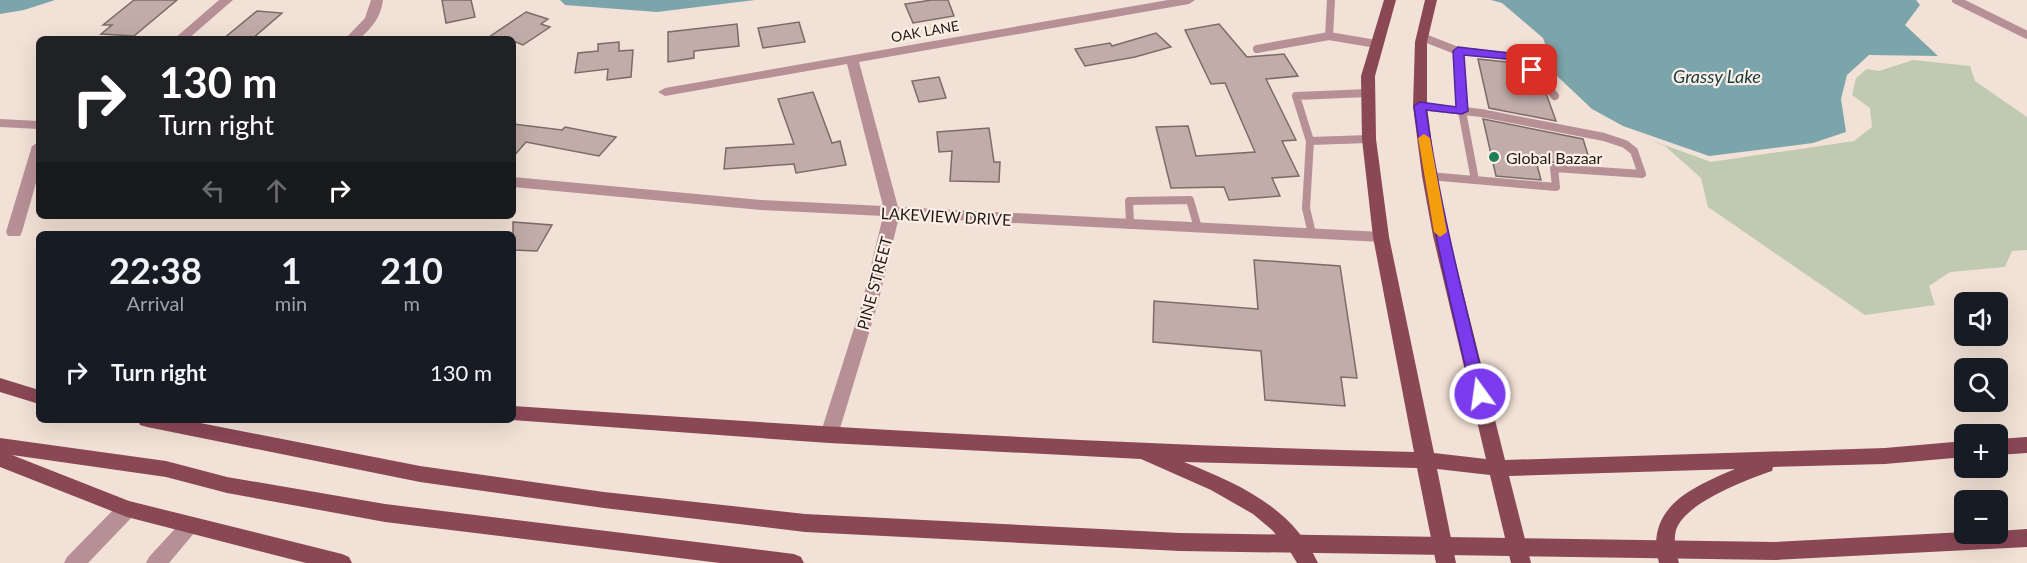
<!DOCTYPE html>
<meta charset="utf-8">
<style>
body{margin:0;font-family:Lato,sans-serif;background:#242831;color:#f1f3f6;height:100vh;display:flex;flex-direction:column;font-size:22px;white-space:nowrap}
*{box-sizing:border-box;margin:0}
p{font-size:20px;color:#9ea1a6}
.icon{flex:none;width:33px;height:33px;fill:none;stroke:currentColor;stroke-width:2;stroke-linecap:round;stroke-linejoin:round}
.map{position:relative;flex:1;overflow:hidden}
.details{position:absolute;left:36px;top:231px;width:480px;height:192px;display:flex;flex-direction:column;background:#171b24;border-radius:9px;box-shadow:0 6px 24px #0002}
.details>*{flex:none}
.top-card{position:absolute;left:36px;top:36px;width:480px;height:183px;border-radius:9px;box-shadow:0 6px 24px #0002;background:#202124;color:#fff;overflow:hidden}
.tools{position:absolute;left:1954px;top:292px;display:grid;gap:12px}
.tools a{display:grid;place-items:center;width:54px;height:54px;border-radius:9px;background:#171b24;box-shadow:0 6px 24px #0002;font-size:30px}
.pin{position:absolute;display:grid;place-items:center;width:51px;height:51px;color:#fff;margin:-26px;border-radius:12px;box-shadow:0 3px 9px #0006}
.me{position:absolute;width:66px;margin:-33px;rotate:346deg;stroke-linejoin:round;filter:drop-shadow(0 0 4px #0008)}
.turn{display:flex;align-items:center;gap:21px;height:126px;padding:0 24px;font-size:27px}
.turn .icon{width:78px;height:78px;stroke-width:2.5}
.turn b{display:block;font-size:42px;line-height:51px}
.lanes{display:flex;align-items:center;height:57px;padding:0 24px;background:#0003;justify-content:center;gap:30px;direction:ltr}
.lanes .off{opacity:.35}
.eta{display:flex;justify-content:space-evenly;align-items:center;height:102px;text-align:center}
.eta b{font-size:36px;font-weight:700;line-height:42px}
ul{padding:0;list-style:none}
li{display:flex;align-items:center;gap:18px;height:78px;padding:0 24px}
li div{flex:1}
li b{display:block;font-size:22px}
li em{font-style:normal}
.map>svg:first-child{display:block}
.green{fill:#bfcab1}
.water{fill:#7ba5aa}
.building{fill:#c0aca9;stroke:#7d6b68;stroke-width:1.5}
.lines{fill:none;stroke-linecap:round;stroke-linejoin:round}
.service{stroke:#b79096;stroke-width:8}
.minor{fill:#b79096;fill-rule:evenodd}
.tertiary{fill:#b79096;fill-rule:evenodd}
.primary{fill:#8a4855;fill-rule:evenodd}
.primary-bridge{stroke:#8a4855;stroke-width:18}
.route{fill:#7c3aed;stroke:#51269a;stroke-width:1.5}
.slow{fill:#f59e0b}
.poi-dot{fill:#1d7f57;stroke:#fdefe6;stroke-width:2}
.labels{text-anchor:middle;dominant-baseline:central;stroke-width:4.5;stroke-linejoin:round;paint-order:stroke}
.far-street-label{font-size:14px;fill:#211b17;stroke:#fdefe6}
.poi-label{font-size:16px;fill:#211b17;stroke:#fdefe6;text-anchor:start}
.street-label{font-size:16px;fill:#211b17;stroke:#fdefe6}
.water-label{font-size:18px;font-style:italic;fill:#123c40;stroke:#fdefe6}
</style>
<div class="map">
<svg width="2027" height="563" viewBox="0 0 2027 563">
<rect width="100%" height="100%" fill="#f2e1d6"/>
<!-- green -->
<path class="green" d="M1913,60L1970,66L1975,81L2027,117V250L2012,251L2005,267L1950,272L1929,286L1935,305L1865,315L1708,207L1701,178L1665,146L1645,138L1711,162L1854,141L1872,127L1870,108L1852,95L1856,78L1867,69L1879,71Z"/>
<!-- water -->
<g class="water">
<path d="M0,0H55L24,10L0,14Z"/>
<path d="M560,0H755L657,12L565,5Z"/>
<path d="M1491,0H1916L1920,5L1905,25L1938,56L1869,55L1847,75L1841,99L1846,132L1813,143L1709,156L1623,126L1592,109L1557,76L1543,38L1502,3Z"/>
</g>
<!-- building -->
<g class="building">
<path d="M134,0H177L134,36L101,34L112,25H103Z"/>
<path d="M442,0H471L475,17L446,23Z"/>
<path d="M932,0H948L954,16L913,23L905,4Z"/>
<path d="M257,11L282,13L252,39H223Z"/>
<path d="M526,12L548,19L541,24L550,27L523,45L513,41V39H486Z"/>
<path d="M799,22L805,42L763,48L758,28Z"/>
<path d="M737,24L739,46L694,51V58L668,62V32Z"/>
<path d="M1219,24L1247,57L1284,54L1298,76L1266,79L1296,140L1282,141L1299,176L1272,178L1280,196L1229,200L1224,187L1171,188L1156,127L1188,126L1196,156L1255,152L1225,83L1211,84L1185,30Z"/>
<path d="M1156,33L1171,47L1135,57L1085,66L1075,49L1110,43L1112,46Z"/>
<path d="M619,42V51L633,50L631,77L607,80L608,69L575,73L578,53L598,51V44Z"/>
<path d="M1478,59L1516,63L1523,84L1539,86L1547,96L1556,121L1489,108Z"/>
<path d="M939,77L946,98L919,102L912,81Z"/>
<path d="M813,92L832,143L840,141L846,165L796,173L794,164L724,169L726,148L794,144L778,99Z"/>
<path d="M1483,119L1583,139L1591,165L1536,161L1541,180L1496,176Z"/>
<path d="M513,124L562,130L565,127L616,137L599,156L526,142L513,157Z"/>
<path d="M989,128L994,162H1000L999,182L950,181L952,151L939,152L937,132Z"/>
<path d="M513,222L552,225L537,251L513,250Z"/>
<path d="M1254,260L1340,266L1357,378L1341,377L1345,406L1265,400L1261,351L1153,342L1154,301L1258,309Z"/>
</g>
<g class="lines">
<!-- service -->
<g class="service">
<path d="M1956,0L2027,35"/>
<path d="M1329,36L1331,0"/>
<path d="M1422,37L1458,51"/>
<path d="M1257,49L1329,36L1376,44"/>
<path d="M1368,93L1296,96L1310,141L1369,139"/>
<path d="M1420,106L1481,113L1604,137L1625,144L1634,151L1642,174L1554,168L1556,187L1429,176"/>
<path d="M1310,141L1306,208L1312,234"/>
<path d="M1475,180L1462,111L1458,51L1521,57L1555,96"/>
<path d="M1130,225L1129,201L1190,200L1198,228"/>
</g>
<!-- minor -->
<g class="minor">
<path d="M219,0H233L188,39H174Z"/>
<path d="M371,0H383C381,17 372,28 359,39H345L365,18Z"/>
<path d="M1168,0H1195L1189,4L859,62L898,207L1381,232L1387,233L1389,237L1387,241L1381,242L899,217L878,303L838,435L836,440L829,443L822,440L820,435L862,303L883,216L761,210L513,187V177L761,200L883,206L847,64L665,96L658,92L665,88Z"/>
<path d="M0,119L39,121V129L0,127Z"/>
<path d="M39,142V172L22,232L20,236H8L6,232L32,146Z"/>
</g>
<!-- tertiary -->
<g class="tertiary">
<path d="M127,501L134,503L137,509L134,515L88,563H64L67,557L120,503Z"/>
<path d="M190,517L197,520L200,526L169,563H146L149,557L183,520Z"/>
</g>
<!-- primary -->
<g class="primary">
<path d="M1384,0H1396L1375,76L1376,139L1389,237L1434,453L1486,459L1433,236L1422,176L1413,106L1415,42L1425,0H1437L1427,42V106L1436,176L1449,236L1505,460L1885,448L1965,441V457L1885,464L1773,467L1772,471C1746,480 1686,502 1676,530C1673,541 1676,553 1679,563H1659C1644,508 1692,487 1735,469L1509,476L1531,563H1511L1490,475L1437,469L1456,563H1436L1417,468L1184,462C1237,483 1292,507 1318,563H1297L1288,548L1272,530L1253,514L1211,490L1141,459L829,443L512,420L513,406C813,426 1113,445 1414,452L1373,237L1362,139L1361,76Z"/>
<path d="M0,378L39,390V404L0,392Z"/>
<path d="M138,420H185L420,466L604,492L805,514L1180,533L1187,536L1190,542L1187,548L1180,551L805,532L604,508L420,482L147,427L140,425Z"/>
<path d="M2027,437V453L1998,455V439Z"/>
<path d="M0,438L166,461L227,477L385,504L794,554L801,557L804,563H720L385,522L227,493L166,477L12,455L129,501L342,554L349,557L352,563H306L127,517L0,467Z"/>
<path d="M2027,529V547L1775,560L1768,557L1765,551L1768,545L1775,542L1965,532L1998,534V531Z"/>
</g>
<!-- primary-bridge -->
<path class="primary-bridge" d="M1180,542L1775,551"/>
</g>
<!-- route -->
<path class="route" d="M1458,47L1525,55L1538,70L1532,73L1528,72L1517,60L1464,55L1468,111L1462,114L1426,110C1440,207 1464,300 1487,394L1485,398H1475L1472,394C1449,298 1427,204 1414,106L1420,102L1456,107L1453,51Z"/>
<!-- slow -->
<path class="slow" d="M1424,134L1430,138L1447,232L1440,237L1434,232L1418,138Z"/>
<!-- markers -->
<circle class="poi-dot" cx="1494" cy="157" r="6"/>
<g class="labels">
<!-- far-street labels -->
<g class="far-street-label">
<text transform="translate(925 31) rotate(-10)">OAK LANE</text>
</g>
<!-- poi labels -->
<g class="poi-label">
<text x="1506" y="157">Global Bazaar</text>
</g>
<!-- street labels -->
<g class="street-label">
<text transform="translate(946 216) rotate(3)">LAKEVIEW DRIVE</text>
<text transform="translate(874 283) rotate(-75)">PINE STREET</text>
</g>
<!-- water labels -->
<g class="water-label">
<text x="1717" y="76">Grassy Lake</text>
</g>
</g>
</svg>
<div class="tools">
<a><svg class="icon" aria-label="sound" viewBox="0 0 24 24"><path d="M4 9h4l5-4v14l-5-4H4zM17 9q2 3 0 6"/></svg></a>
<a><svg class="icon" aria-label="search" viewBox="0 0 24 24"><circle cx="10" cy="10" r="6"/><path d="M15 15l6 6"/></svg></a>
<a>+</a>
<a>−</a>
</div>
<div class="pin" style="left:1532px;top:70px;background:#d93025"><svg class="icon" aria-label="arrive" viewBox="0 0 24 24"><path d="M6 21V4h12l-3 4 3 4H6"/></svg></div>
<svg class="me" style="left:1480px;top:394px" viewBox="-20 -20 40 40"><circle r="17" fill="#7c3aed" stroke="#fff" stroke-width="3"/><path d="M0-11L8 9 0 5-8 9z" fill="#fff"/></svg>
<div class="top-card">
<div class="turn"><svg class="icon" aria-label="right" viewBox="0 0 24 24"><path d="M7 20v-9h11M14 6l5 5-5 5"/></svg><div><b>130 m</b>Turn right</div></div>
<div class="lanes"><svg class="icon off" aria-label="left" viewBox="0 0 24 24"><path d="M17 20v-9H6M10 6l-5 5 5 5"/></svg><svg class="icon off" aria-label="ahead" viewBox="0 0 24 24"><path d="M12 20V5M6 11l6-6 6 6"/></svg><svg class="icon" aria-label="right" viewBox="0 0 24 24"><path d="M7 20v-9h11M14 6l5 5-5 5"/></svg></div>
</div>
<section class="details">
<div class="eta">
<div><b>22:38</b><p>Arrival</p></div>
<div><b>1</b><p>min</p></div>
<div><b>210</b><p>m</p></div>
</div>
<ul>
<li><svg class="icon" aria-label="right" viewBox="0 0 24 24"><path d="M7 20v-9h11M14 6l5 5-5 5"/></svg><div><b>Turn right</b></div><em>130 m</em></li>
</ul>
</section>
</div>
